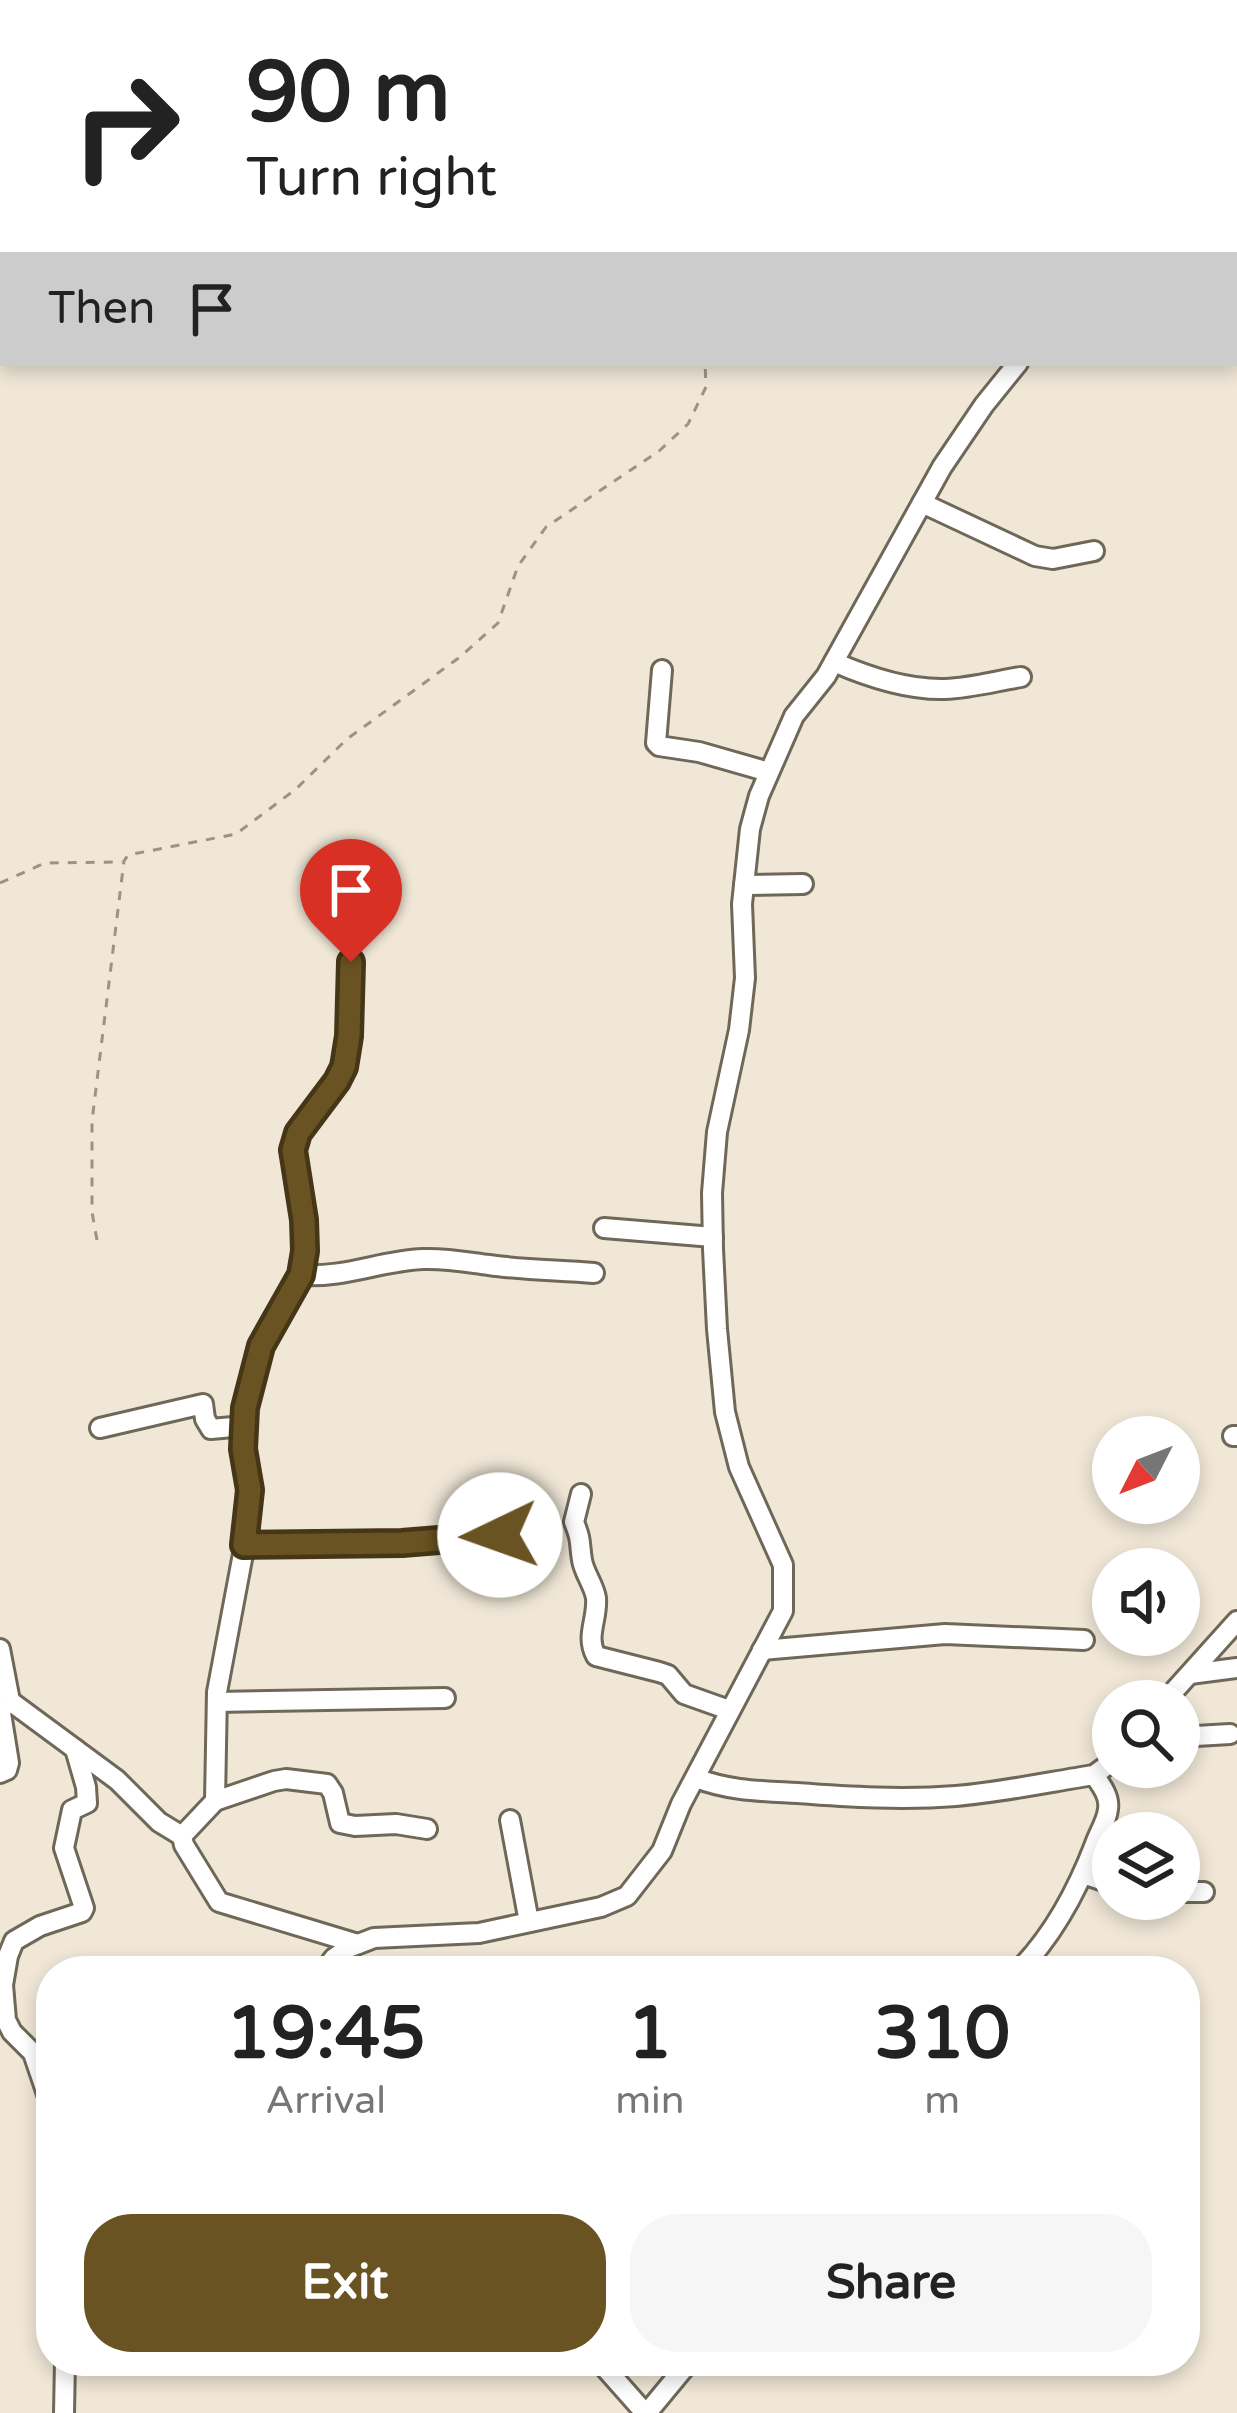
<!DOCTYPE html>
<style>
body{margin:0;font-family:"Varela Round",sans-serif;background:#f6f6f6;color:#222;height:100vh;display:flex;flex-direction:column;font-size:45px;white-space:nowrap}
*{box-sizing:border-box;margin:0}
p{font-size:39px;color:#767676}
.icon{flex:none;width:66px;height:66px;fill:none;stroke:currentColor;stroke-width:2;stroke-linecap:round;stroke-linejoin:round}
.map{position:relative;flex:1;overflow:hidden}
.panel{position:absolute;left:36px;top:1956px;width:1164px;height:420px;display:flex;flex-direction:column;background:#fff;border-radius:48px;box-shadow:0 6px 18px #0003}
.panel>*{flex:none}
.banner{position:absolute;left:0px;top:0px;width:1239px;height:366px;box-shadow:0 6px 18px #0003;background:#fff;color:#222;overflow:hidden}
.needle{width:78px;rotate:228deg}
.buttons{position:absolute;left:1092px;top:1416px;display:grid;gap:24px}
.buttons a{display:grid;place-items:center;width:108px;height:108px;border-radius:50%;background:#fff;box-shadow:0 6px 18px #0003;font-size:60px}
.pin{position:absolute;display:grid;place-items:center;width:102px;height:102px;color:#fff;margin:-123px -51px;border-radius:50% 50% 50% 0;rotate:-45deg;box-shadow:0 0 12px #0007}
.pin .icon{rotate:45deg}
.me{position:absolute;width:132px;margin:-66px;rotate:267deg;stroke-linejoin:round;filter:drop-shadow(0 0 9px #0008)}
.turn{display:flex;align-items:center;gap:42px;height:252px;padding:0 48px;font-size:54px}
.turn .icon{width:156px;height:156px;stroke-width:2.5}
.turn b{display:block;font-size:84px;line-height:102px}
.then{display:flex;align-items:center;height:114px;padding:0 48px;background:#0003;gap:24px;font-size:45px}
.eta{display:flex;justify-content:space-evenly;align-items:center;height:204px;text-align:center}
.eta b{font-size:72px;font-weight:800;line-height:84px}
.cta{display:flex;gap:24px;margin-top:auto;padding:24px 48px}
.cta a{flex:1;height:138px;border-radius:48px;background:#6a5323;color:#fff;font-size:48px;font-weight:800;line-height:138px;text-align:center}
.cta a+a{background:#f6f6f6;color:#222}
.map>svg:first-child{display:block}
.lines{fill:none;stroke-linecap:round;stroke-linejoin:round}
.minor-casing{stroke:#6f6859;stroke-width:24}
.path{stroke:#9a9388;stroke-width:3;stroke-dasharray:9 9;stroke-linecap:butt}
.minor{stroke:#fff;stroke-width:18}
.route-casing{stroke:#453617;stroke-width:30}
.route{stroke:#6a5323;stroke-width:21}
</style>
<div class="map">
<svg width="1237" height="2413" viewBox="0 0 1237 2413">
<rect width="100%" height="100%" fill="#f0e7d7"/>
<g class="lines">
<defs>
<g id="minor">
<path d="M1071,0L1073,3"/>
<path d="M922,503L1035,556L1053,559L1094,551"/>
<path d="M834,662C868,677 907,690 945,689C971,688 996,681 1021,677"/>
<path d="M662,670L656,743L659,746L699,752L769,772"/>
<path d="M744,885L803,884"/>
<path d="M351,962L349,1036L344,1067L337,1081L298,1133L293,1150L305,1220V1251L300,1275L261,1346L246,1409L243,1449L250,1490L246,1538L217,1692L215,1801L182,1836L184,1845L219,1902L358,1944"/>
<path d="M604,1228L713,1237"/>
<path d="M300,1275C346,1278 379,1261 423,1259C446,1258 466,1262 489,1265C524,1270 559,1270 594,1273"/>
<path d="M100,1428L203,1404L205,1419L211,1429L244,1426"/>
<path d="M1233,1436H1237"/>
<path d="M581,1494L574,1522C582,1542 579,1542 582,1560C584,1573 594,1585 596,1598C598,1619 585,1636 596,1656L659,1672L668,1675L684,1694L729,1710"/>
<path d="M245,1545L402,1543L499,1535"/>
<path d="M0,1649L10,1701L5,1706"/>
<path d="M762,1650L945,1634L1084,1640"/>
<path d="M1190,1674L1237,1668"/>
<path d="M10,1701L117,1780L159,1822L182,1836"/>
<path d="M1165,1701L1237,1621"/>
<path d="M217,1702L445,1698"/>
<path d="M1179,1737L1230,1734"/>
<path d="M0,1773L7,1770L9,1763L0,1707"/>
<path d="M696,1778C729,1791 763,1791 797,1793C850,1797 903,1800 956,1796C1002,1792 1049,1782 1094,1775L1113,1761"/>
<path d="M215,1801L274,1781L286,1779L327,1784L333,1793L340,1823L355,1826L396,1824L427,1829"/>
<path d="M510,1820L529,1922"/>
<path d="M1083,1874L1113,1884"/>
<path d="M1179,1892H1204"/>
<path d="M324,1971L334,1958L348,1948L374,1938L479,1933L601,1907L627,1896L662,1851L681,1804L783,1611V1565L739,1467L725,1412L717,1329L713,1249L712,1193L717,1132L739,1030L745,978L742,904L750,829L759,796L794,716L826,676L942,467L984,405L1018,363"/>
<path d="M1018,1971C1054,1935 1077,1891 1095,1844C1099,1832 1107,1821 1108,1809C1110,1796 1101,1785 1094,1775"/>
<path d="M51,2106L33,2053L12,2032L6,2020L3,1985L8,1956L14,1941L40,1926L82,1912L84,1908L64,1848L72,1810L87,1803L86,1787L75,1749"/>
<path d="M599,2361L645,2413"/>
<path d="M64,2413L65,2361"/>
<path d="M647,2413L690,2361"/>
</g>
</defs>
<!-- minor casing -->
<use href="#minor" class="minor-casing"/>
<!-- path -->
<g class="path">
<path d="M753,3L754,0"/>
<path d="M0,883L45,863L122,862"/>
<path d="M97,1240L92,1212V1121L122,877L124,861L128,855L236,834L296,789L347,739L460,657L498,623L518,566L546,527L659,451L688,424L706,387L705,363"/>
</g>
<!-- minor -->
<use href="#minor" class="minor"/>
</g>
<g class="lines">
<defs>
<path id="route" d="M351,962L349,1036L344,1067L337,1081L298,1133L293,1150L304,1220L305,1251L301,1275L261,1346L245,1408L243,1449L250,1490L244,1545L402,1543L500,1535"/>
</defs>
<!-- route casing -->
<use href="#route" class="route-casing"/>
<!-- route -->
<use href="#route" class="route"/>
</g>
</svg>
<div class="buttons">
<a><svg class="needle" viewBox="-14 -14 28 28"><path d="M0-13l5 13h-10z" fill="#e53935"/><path d="M0 13l5-13h-10z" fill="#767676"/></svg></a>
<a><svg class="icon" aria-label="sound" viewBox="0 0 24 24"><path d="M4 9h4l5-4v14l-5-4H4zM17 9q2 3 0 6"/></svg></a>
<a><svg class="icon" aria-label="search" viewBox="0 0 24 24"><circle cx="10" cy="10" r="6"/><path d="M15 15l6 6"/></svg></a>
<a><svg class="icon" aria-label="layers" viewBox="0 0 24 24"><path d="M12 4l9 5-9 5-9-5zM3 14l9 5 9-5"/></svg></a>
</div>
<div class="pin" style="left:351px;top:962px;background:#d93025"><svg class="icon" aria-label="arrive" viewBox="0 0 24 24"><path d="M6 21V4h12l-3 4 3 4H6"/></svg></div>
<svg class="me" style="left:500px;top:1535px" viewBox="-20 -20 40 40"><circle r="19" fill="#fff"/><path d="M0-13L10 11 0 6-10 11z" fill="#6a5323"/></svg>
<div class="banner">
<div class="turn"><svg class="icon" aria-label="right" viewBox="0 0 24 24"><path d="M7 20v-9h11M14 6l5 5-5 5"/></svg><div><b>90 m</b>Turn right</div></div>
<div class="then">Then<svg class="icon" aria-label="arrive" viewBox="0 0 24 24"><path d="M6 21V4h12l-3 4 3 4H6"/></svg></div>
</div>
<section class="panel">
<div class="eta">
<div><b>19:45</b><p>Arrival</p></div>
<div><b>1</b><p>min</p></div>
<div><b>310</b><p>m</p></div>
</div>
<div class="cta"><a>Exit</a><a>Share</a></div>
</section>
</div>
